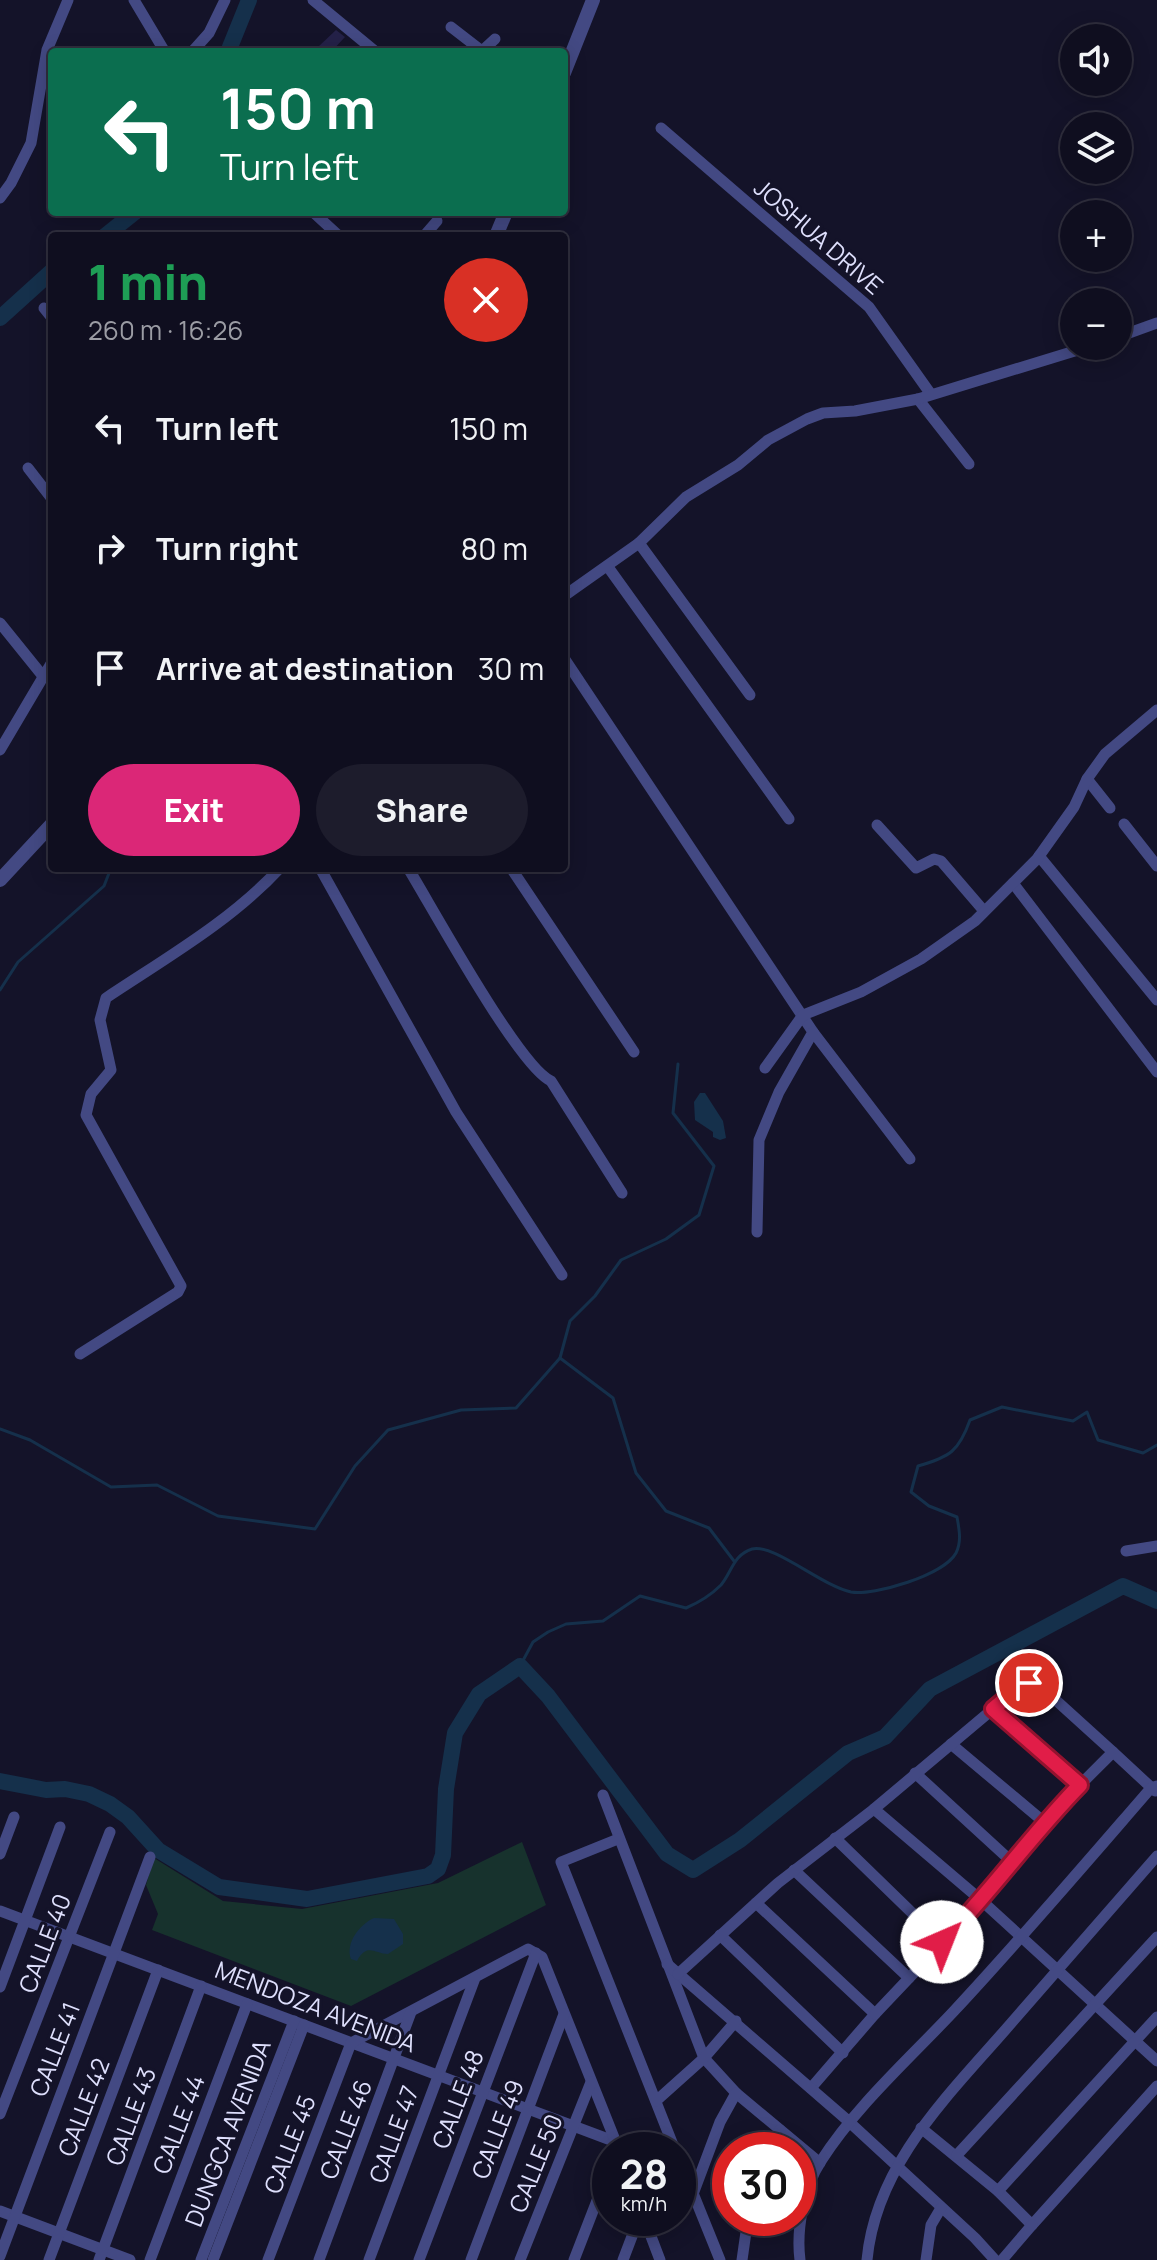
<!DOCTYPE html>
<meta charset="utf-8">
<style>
body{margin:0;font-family:Manrope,sans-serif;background:#1d1c2c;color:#f1f3f6;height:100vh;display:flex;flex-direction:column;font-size:30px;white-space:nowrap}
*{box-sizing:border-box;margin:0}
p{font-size:26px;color:#9b9ca4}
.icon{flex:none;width:44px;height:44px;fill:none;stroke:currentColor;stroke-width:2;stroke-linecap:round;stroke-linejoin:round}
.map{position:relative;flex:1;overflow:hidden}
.sheet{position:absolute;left:48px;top:232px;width:520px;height:640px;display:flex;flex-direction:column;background:#0f0e1f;border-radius:8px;box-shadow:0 4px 20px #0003,0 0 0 2px #2f2e3d}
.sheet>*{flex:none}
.banner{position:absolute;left:48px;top:48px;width:520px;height:168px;border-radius:8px;box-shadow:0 4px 20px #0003,0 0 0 2px #2f2e3d;background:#0b6e4f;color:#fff;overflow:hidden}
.tools{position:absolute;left:1060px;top:24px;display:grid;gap:16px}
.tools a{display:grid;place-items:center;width:72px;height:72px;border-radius:50%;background:#0f0e1f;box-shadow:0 4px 20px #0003,0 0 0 2px #2f2e3d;font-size:40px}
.speed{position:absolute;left:592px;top:2132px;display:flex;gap:16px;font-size:40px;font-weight:700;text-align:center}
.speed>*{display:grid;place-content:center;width:104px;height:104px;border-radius:50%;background:#0f0e1f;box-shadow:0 4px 20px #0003,0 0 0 2px #2f2e3d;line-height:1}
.speed small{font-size:20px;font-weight:400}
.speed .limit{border:12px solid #d22;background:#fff;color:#111}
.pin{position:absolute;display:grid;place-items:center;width:68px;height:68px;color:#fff;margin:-34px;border:4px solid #fff;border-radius:50%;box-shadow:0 2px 8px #0007}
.me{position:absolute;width:88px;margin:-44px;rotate:44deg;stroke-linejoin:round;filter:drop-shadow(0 0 6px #0008)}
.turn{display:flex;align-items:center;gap:28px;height:168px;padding:0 40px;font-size:36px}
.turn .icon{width:104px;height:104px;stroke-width:2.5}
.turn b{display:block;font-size:56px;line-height:68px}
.round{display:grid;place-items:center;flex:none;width:84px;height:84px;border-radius:42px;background:#1d1c2c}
.headline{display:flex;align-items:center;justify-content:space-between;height:136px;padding:0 40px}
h1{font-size:48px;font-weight:800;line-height:60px;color:#1e9e55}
.primary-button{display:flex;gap:16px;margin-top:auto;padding:16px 40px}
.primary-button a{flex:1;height:92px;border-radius:48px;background:#db2777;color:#fff;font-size:32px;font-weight:800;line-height:92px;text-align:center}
.primary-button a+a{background:#1d1c2c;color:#f1f3f6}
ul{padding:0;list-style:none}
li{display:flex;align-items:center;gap:24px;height:120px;padding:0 40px}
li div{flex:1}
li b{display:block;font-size:30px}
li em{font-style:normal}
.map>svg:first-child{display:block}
.green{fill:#17322d}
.water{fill:#15304b}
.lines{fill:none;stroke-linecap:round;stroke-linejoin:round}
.stream{stroke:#15304b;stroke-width:3}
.river{stroke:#15304b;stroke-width:16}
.building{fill:#242148}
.minor{stroke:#434983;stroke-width:11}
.tertiary{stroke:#434983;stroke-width:14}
.route-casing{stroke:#92132f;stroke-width:20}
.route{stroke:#e11d48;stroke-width:14}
.labels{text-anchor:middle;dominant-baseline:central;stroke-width:6;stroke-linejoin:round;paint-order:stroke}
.street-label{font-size:24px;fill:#dedffc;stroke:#141329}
</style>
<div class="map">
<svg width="1157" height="2260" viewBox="0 0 1157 2260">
<rect width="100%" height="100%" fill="#141329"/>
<!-- green -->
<path class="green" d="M522,1842L546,1905L351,2006L152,1930L158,1914L146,1885L154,1858L223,1901L302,1909L438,1883Z"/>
<!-- water -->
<g class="water">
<path d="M700,1093H705L723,1121L726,1138L720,1140L713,1137V1132L695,1120L694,1102Z"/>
<path d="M374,1918L394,1919L403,1934V1944L388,1954C375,1954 367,1942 357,1961L351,1959C345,1943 360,1924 374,1918Z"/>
</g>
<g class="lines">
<!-- stream -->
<g class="stream">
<path d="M0,990L18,962L104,886L111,868"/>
<path d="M560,1358L570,1321L595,1296L621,1260L666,1239L699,1215L714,1166L673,1113L678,1064"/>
<path d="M0,1429L30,1440L111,1487L157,1485L218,1516L315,1529L355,1466L388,1430L461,1410L516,1408L560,1358L613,1398L636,1473L666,1511L709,1528L734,1561"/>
<path d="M520,1666L533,1642L548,1632L566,1624L603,1621L640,1596L686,1608C700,1602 710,1596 721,1585C732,1572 733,1555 752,1549C773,1543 822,1586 851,1592C874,1596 944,1575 956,1553C962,1541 959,1529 957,1517L929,1506L911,1492L918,1466C950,1457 959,1451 970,1420L1002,1407L1073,1421L1087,1412L1098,1440L1143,1453L1157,1445"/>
</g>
<!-- river -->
<g class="river">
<path d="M228,52L249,0"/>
<path d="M105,236L135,212"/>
<path d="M0,318L52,271"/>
<path d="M0,1781L46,1790L65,1789L89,1794L110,1804L128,1817L158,1850L219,1887L307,1899L428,1876L438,1869L443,1855L446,1789L455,1733L479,1694L520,1666L548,1696L667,1854L693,1870L740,1840L848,1753L885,1737L930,1689L1123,1586L1157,1601"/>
</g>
</g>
<!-- building -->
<path class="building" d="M336,30L345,37L331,52H322L318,47Z"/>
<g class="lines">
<!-- minor -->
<g class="minor">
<path d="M134,0L165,52"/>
<path d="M313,0L376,52"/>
<path d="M451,27L482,51L495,39"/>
<path d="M192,52L209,33L225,0"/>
<path d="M661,128L869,307L930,393"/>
<path d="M0,198L11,183L31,143L47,50L68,0"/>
<path d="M313,212L339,236"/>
<path d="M424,236L437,221"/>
<path d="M44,308L52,318"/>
<path d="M1118,337L1157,323"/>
<path d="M918,399L969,464"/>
<path d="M28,468L52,499"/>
<path d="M639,543L750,695"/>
<path d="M608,567L789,819"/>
<path d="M564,596L639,543L686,497L738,465L768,440L807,419L823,413L855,411L918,399L1091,346"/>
<path d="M0,623L42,675"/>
<path d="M564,658L813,1032L779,1092L759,1140L757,1232"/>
<path d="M0,750L52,662"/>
<path d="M1087,779L1110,808"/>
<path d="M1124,824L1157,866"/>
<path d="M877,825L916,868L934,859L941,861L984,911"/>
<path d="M1039,856L1157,1000"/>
<path d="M320,868L456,1112L562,1275"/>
<path d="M408,868C432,907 519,1067 551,1081L622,1193"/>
<path d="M511,868L634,1052"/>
<path d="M1013,883L1157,1072"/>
<path d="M813,1032L910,1159"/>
<path d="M765,1068L803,1015L861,992L921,959L975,921L1037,859L1074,807L1087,779L1105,754L1157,710"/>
<path d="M80,1354L178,1292L181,1286L86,1115L91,1094L111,1070L100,1020L106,998C166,958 231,921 280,868"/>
<path d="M1126,1551L1157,1546"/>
<path d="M993,1709C1006,1698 1019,1682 1038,1684L1113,1752"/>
<path d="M951,1744L1044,1822"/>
<path d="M915,1773L1012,1862"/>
<path d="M1080,1785L1113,1752L1155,1791"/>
<path d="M603,1795L704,2058L736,2093L820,2163"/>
<path d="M835,1838L942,1942"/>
<path d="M618,1839L561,1862L675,2150"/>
<path d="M0,1854L14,1817"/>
<path d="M794,1870L909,1978"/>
<path d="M756,1903L875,2014L811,2088"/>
<path d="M0,1911L616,2142"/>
<path d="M720,1935L843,2053"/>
<path d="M667,1964L846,2119L975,2238L995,2260"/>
<path d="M678,1974L778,1883L874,1809"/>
<path d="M0,1987L60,1827"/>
<path d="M875,2014L982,1901L1044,1822L1080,1785L993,1709L874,1809L982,1901L1157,2061"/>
<path d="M656,2101L704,2058L736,2021"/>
<path d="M0,2114L110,1832"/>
<path d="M921,2128L998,2191L1032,2225L1157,2086"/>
<path d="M766,2150L780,2130"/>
<path d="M957,2155L1157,1937"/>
<path d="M678,2156L720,2260"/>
<path d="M998,2191L1157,2017"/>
<path d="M693,2194L720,2122L736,2093"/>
<path d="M0,2211L130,2260"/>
<path d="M644,2218L660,2260"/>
<path d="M0,2256L150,1857"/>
<path d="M49,2260L158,1970"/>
<path d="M99,2260L201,1986"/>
<path d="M150,2260L247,2004"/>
<path d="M201,2260L294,2021"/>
<path d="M213,2260L304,2025"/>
<path d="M268,2260L351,2043L528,1949L542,1957L619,2150"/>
<path d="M319,2260L411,2012"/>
<path d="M369,2260L475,1978"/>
<path d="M419,2260L536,1953"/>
<path d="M471,2260L564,2014"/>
<path d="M520,2260L591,2082"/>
<path d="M574,2260L610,2167"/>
<path d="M623,2260L639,2218"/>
<path d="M742,2260L748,2218"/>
<path d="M800,2260C796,2229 804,2187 821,2161C857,2105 909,2059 954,2011C1022,1938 1086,1863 1151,1788L1157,1786"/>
<path d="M867,2260C876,2162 952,2092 1013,2021C1061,1966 1109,1911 1157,1856"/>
<path d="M926,2260L931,2225L941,2208"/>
<path d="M1002,2260L1032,2225"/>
</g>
<!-- tertiary -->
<g class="tertiary">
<path d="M564,73L593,0"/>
<path d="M496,236L506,212"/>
<path d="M0,880L52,824"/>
</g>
</g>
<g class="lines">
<defs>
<path id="route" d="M942,1942C991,1892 1031,1835 1080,1785L993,1709L1018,1688L1029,1683"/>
</defs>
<!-- route casing -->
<use href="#route" class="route-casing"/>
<!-- route -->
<use href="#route" class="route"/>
</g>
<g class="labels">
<!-- street labels -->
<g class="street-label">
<text transform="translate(819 236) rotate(41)">JOSHUA DRIVE</text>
<text transform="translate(44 1943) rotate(-69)">CALLE 40</text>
<text transform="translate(316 2006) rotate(21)">MENDOZA AVENIDA</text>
<text transform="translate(54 2049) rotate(-69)">CALLE 41</text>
<text transform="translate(457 2099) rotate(-69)">CALLE 48</text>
<text transform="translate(83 2107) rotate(-69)">CALLE 42</text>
<text transform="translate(130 2116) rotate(-70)">CALLE 43</text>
<text transform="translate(178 2124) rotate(-69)">CALLE 44</text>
<text transform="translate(345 2129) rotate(-69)">CALLE 46</text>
<text transform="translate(497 2129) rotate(-69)">CALLE 49</text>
<text transform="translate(227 2133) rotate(-69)">DUNGCA AVENIDA</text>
<text transform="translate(393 2134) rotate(-70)">CALLE 47</text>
<text transform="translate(289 2144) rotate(-69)">CALLE 45</text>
<text transform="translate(535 2163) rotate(-68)">CALLE 50</text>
</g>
</g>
</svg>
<div class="tools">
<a><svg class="icon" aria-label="sound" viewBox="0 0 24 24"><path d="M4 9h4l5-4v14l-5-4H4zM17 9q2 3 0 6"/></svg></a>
<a><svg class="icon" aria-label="layers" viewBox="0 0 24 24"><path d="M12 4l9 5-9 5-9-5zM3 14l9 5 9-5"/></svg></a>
<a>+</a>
<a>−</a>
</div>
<div class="speed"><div>28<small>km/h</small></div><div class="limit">30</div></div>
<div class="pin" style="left:1029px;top:1683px;background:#d93025"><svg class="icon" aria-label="arrive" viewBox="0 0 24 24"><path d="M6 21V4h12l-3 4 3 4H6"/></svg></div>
<svg class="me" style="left:942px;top:1942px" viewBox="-20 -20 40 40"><circle r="19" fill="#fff"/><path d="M0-13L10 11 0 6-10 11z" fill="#e11d48"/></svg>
<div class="banner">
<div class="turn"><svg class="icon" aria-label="left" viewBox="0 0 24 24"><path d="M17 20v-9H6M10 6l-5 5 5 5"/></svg><div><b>150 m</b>Turn left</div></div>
</div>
<section class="sheet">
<div class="headline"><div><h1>1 min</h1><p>260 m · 16:26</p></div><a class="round" style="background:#d93025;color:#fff"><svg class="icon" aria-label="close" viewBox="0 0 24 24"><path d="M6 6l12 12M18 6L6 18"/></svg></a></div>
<ul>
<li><svg class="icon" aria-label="left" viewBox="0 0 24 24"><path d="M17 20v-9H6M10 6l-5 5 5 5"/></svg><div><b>Turn left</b></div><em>150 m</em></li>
<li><svg class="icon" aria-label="right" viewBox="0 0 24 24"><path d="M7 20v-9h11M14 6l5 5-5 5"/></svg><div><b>Turn right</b></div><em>80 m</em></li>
<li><svg class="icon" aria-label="arrive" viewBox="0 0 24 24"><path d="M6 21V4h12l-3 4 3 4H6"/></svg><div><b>Arrive at destination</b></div><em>30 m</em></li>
</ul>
<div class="primary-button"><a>Exit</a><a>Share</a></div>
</section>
</div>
